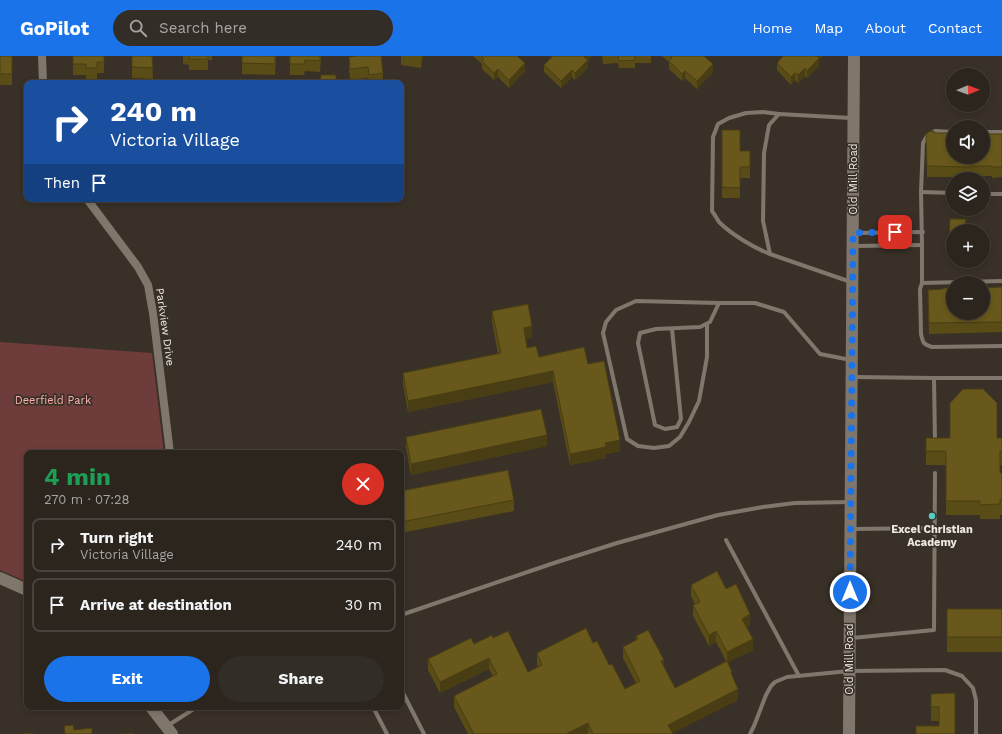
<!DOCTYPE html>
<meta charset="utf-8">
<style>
body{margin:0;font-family:"Work Sans",sans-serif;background:#332d27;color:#f1f3f6;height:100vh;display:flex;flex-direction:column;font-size:15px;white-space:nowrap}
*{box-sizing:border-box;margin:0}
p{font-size:13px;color:#a6a5a4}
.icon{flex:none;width:22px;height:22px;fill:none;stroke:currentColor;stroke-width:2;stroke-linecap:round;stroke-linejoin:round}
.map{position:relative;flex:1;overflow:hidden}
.panel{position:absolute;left:24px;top:394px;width:380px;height:260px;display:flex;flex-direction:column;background:#2b251e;border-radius:8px;box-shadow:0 2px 6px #0003,0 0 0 1px #47423c}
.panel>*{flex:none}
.banner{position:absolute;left:24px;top:24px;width:380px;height:122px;border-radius:8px;box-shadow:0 2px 6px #0003,0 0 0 1px #47423c;background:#1a4fa0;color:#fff;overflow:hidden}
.needle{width:26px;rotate:89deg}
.controls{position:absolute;left:946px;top:12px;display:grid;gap:8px}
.controls a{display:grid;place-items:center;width:44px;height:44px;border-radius:50%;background:#2b251e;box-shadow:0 2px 6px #0003,0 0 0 1px #47423c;font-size:20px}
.pin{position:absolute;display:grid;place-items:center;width:34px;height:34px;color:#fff;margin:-17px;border-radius:8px;box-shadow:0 2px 6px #0006}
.me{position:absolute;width:44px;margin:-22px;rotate:0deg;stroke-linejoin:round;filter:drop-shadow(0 0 3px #0008)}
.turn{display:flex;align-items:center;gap:14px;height:84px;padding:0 20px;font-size:18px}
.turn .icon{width:52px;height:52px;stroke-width:2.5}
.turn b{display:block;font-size:28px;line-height:34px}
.then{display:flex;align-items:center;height:38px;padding:0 20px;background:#0003;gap:8px;font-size:15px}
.round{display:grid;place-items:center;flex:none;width:42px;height:42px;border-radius:21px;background:#332d27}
.head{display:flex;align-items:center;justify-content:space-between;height:68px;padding:0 20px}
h1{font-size:24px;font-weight:700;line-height:30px;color:#1e9e55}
.action{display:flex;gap:8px;margin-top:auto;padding:8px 20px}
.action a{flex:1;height:46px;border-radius:24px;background:#1a73e8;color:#fff;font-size:16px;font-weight:700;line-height:46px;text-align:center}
.action a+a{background:#332d27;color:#f1f3f6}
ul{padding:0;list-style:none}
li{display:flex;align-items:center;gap:12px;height:54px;margin:0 8px 6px;padding:0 12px;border:2px solid #47423c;border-radius:8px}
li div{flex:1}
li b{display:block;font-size:15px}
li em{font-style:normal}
header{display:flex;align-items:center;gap:24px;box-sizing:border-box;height:56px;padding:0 20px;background:#1a73e8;color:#fff}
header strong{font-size:19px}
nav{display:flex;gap:22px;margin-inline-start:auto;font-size:14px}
.search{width:280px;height:36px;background:#332d27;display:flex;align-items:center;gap:10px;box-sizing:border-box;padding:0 14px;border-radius:22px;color:#a6a5a4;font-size:15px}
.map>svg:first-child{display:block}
.green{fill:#6e3c3a}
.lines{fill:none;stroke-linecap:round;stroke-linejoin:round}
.lane{stroke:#80776c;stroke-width:4}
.street{stroke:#80776c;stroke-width:8}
.secondary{stroke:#80776c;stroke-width:12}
.wall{fill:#594c17}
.shaded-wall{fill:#493e13}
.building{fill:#68581b;stroke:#493e13}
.route{stroke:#1a73e8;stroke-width:7;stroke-dasharray:0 12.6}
.poi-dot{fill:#55cdc6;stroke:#393128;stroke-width:1.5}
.labels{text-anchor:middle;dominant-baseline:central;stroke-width:3.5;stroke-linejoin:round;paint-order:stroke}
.street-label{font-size:11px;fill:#eee9e3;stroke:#393128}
.park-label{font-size:11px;fill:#fbb0ab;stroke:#393128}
.poi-label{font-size:11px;font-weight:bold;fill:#eee9e3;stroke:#393128}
</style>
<header>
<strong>GoPilot</strong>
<div class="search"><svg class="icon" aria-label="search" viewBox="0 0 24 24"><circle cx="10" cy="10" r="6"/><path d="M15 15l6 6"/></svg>Search here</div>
<nav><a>Home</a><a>Map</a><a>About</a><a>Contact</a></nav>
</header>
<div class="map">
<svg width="1002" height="678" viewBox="0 0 1002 678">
<rect width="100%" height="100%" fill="#393128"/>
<!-- green -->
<path class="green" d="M0,286L152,297L164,397H27V526L0,514Z"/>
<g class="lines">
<!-- lane -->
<g class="lane">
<path d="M953,76L935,75L927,80L923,87L921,136L922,189V227L920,233L921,278C923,287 923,288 932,291L1002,290"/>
<path d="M983,76H1002"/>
<path d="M921,136L953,137"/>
<path d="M983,138H1002"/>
<path d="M855,177L923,176"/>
<path d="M855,190L922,189"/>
<path d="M770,198C754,192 731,178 719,166C717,163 715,159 712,155L713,81L718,68L729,62L746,57L763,56L779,58"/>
<path d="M851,226L770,198L763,165L764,97L769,69L779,58L851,62"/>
<path d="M922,227L1002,225"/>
<path d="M707,268V301L699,345L689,366L680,381L669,390L654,392L638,390L627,383L603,277L606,266L616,254L636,245L719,247"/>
<path d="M672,273L681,363L677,371L665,373L655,369L638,287L640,277L656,273L700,271L710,266L719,247H755L784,256L820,298L851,304"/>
<path d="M854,321L934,322L935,387"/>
<path d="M934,322H1002"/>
<path d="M851,473L935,472"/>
<path d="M726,484L799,620"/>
<path d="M401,559L554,507L617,487L718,459L763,451L795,447L850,446"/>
<path d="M852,582L934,574L935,417"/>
<path d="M401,633L424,678"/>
<path d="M373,651L387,678"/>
<path d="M167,670L197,651"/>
<path d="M750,678L754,670L766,639L771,630L775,626L787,621L849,615L945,614L962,620L973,632L976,644V678"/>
</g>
<!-- street -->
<g class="street">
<path d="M42,0L43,27"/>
<path d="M87,143L138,211L148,229L153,257L170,397"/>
</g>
<!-- secondary -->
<g class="secondary">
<path d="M0,522L27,534"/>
<path d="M151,651L172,678"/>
<path d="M849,678L854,0"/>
</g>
</g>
<!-- wall -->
<g class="wall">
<rect x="0" y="0" width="12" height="29"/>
<path d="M73,0H104V17H97V23H86V19H73Z"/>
<path d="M132,0H152L153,23L132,22Z"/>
<path d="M183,0H212V4H208V14H189V9L183,8Z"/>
<path d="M242,0H276L275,19L242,18Z"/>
<path d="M290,0H321L320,16L305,15L304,19H290Z"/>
<path d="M401,0H423L421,12L401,9Z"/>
<path d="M473,0H517L525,15L509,32L498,21L494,24L482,13V8Z"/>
<path d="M552,0H592L588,5V12L575,24L572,21L561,32L544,16V9Z"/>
<path d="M602,0H651V7H635V12H619L618,7L603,8Z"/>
<path d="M662,0H704L713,16L697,33L685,22L682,25L669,13V6Z"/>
<path d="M349,1L383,17V27H369L368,22L350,24L349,12Z"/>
<path d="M819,4V10L807,22L805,20L798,27L795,24L791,29L777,14V7Z"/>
<path d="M722,74L740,95H750V122H740V142H722Z"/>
<path d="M934,77L1002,78V121L992,122V120H971V121H927L926,79Z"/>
<path d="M950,163L953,175V193H949Z"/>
<path d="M1002,231V276L929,278L928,244L952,233Z"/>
<path d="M492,255L532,281L526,283L527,292L539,301L588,308L620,395L606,398V402L570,409L553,326L408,356L403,328V317L498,298L492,266Z"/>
<path d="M406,381L547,390L411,419L406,392Z"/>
<path d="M926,382H1002V409H1000V417H1002V459H1000V463H980V459H946V409H926Z"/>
<path d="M401,435L514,444V455L401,477Z"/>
<path d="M691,529L726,533L750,569L747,571L753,594L727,606L732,620L738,644L672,677L673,678H468L454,651V640L493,621L489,613L440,637L428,614V603L493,582L528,616L538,611L537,608V597L593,587L609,609L625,633L636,627L623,602V591L636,584V580L664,610L675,632L726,605L716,586L709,590L693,560V549L695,548L691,540Z"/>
<rect x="947" y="553" width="55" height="43"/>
<path d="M931,638L955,678L939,670V665H931Z"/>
</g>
<!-- shaded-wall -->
<g class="shaded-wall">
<path d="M422,0H423L421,12V1Z"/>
<path d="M585,0H592L588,5V12L575,24V17Z"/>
<path d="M816,0H823L819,4V10L807,22V15Z"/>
<path d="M525,7V15L509,32V24Z"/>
<path d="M713,8V16L697,33V25Z"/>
<path d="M805,12V20L798,27V19Z"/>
<path d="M498,13V21L494,24V17Z"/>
<path d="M572,14V21L561,32V25Z"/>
<path d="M685,15V22L682,25V18Z"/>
<path d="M795,17V24L791,29V21Z"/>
<path d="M532,270V281L524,283V272Z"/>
<path d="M553,315V326L408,356V345Z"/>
<path d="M547,379V390L411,419V408Z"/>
<path d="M620,384V395L606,398V402L570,409V398L605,387Z"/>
<path d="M750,558V569L742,574V563Z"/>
<path d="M716,575V586L709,590V579Z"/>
<path d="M753,583V594L727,607V596Z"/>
<path d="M489,602V613L440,637V626Z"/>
<path d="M664,604V615L661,605Z"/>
<path d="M738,633V644L671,678L668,669Z"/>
<path d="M588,667V678H566Z"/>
</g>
<!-- building -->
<g class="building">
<rect x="0" y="0" width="12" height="18"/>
<path d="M73,0H104V6H97V12H86V8H73Z"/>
<path d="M132,0H152L153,12L132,11Z"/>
<rect x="189" y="0" width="19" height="3"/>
<path d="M242,0H275V8L242,7Z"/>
<path d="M290,0H320V5L305,4L304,8H290Z"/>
<path d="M357,0H381L383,17L369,19L368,11L350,13L349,1Z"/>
<path d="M481,0H517L525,7L509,24L498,13L494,17L482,5L484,3Z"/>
<path d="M553,0H585L584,1L588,4L575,17L572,14L561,25L544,9Z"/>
<path d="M618,0H635V4L619,5Z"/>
<path d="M670,0H704L713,8L697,25L685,15L682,18L669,5L672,2Z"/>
<path d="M783,0H817L819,2L807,15L805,12L798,19L795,17L791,21L777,7Z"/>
<path d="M321,19H336V27H320Z"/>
<path d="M722,74H740V95H750V111H740V132L722,131Z"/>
<path d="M934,75V77H953V101H983V76H985V78H1002V111H992V110H971V111L927,110L926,79L928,76Z"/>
<path d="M950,163H966L965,175H953V186H949Z"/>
<path d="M1002,231V266L929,267L928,234L943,233V232H952V233H953V257H983V232Z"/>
<path d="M528,248L532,270L524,272L527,292L536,290L539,301L584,291L588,308L604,305L620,384L605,387L606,391L570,398L553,315L408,345L403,317L501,297L492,255Z"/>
<path d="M963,333H983L997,347V382H1002V395H1000V417H1002V444H1000V448L980,449V445H946V395H926V382H950V347Z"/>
<path d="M541,353L547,379L411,408L406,381Z"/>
<path d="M508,414L514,444L401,466V435Z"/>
<path d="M717,515L726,533L736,528L750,558L742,563L753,583L727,596L716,575L709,579L693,549L700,546L691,529Z"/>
<rect x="947" y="553" width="55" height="28"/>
<path d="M586,572L593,587L597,585L609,609L612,608L625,633L640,625L623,591L638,583L636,580L648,574L664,604L661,605L675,632L727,605L732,616L731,617L738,633L668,669L673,678H593L588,667L566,678H474L454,640L497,618L489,602L440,626L428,603L471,582L474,588L492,579L493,582L508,575L528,616L542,609L537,597Z"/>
<path d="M955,637V678H916V670H939V651H931V638Z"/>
<path d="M73,669L74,674L92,672V678H65L64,670Z"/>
<path d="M33,677V678H21Z"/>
<path d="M133,677V678H121Z"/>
</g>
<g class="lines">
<!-- route -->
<path class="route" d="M850,536L853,177L895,176"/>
</g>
<!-- markers -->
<circle class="poi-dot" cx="932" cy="460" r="4"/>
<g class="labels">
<!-- street labels -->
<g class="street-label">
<text transform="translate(853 123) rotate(-90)">Old Mill Road</text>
<text transform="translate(165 271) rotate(82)">Parkview Drive</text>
<text transform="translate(849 603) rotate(-90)">Old Mill Road</text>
</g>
<!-- park labels -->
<g class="park-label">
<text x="53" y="344">Deerfield Park</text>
</g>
<!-- poi labels -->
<g class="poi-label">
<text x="932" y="473">Excel Christian<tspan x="932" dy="13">Academy</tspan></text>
</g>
</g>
</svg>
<div class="controls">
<a><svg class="needle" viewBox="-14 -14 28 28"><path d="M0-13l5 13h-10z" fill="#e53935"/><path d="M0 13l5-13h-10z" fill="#a6a5a4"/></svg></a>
<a><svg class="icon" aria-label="sound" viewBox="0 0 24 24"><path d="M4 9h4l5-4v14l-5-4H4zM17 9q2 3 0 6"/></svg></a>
<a><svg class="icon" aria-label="layers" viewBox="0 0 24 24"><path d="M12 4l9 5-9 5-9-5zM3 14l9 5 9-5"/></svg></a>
<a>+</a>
<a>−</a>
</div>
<div class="pin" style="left:895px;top:176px;background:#d93025"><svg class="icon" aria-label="arrive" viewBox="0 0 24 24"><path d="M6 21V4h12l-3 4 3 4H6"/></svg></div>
<svg class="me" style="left:850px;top:536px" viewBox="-20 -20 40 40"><circle r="17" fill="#1a73e8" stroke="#fff" stroke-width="3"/><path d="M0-11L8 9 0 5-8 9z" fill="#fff"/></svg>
<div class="banner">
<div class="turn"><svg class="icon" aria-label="right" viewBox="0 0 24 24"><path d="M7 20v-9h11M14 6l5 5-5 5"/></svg><div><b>240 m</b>Victoria Village</div></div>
<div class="then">Then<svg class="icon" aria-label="arrive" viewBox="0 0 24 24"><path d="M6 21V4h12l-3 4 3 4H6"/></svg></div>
</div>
<section class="panel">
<div class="head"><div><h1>4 min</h1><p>270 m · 07:28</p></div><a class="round" style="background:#d93025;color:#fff"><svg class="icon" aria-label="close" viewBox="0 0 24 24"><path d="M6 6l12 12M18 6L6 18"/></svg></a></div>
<ul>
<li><svg class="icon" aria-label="right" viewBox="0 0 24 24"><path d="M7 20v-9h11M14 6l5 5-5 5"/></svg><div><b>Turn right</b><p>Victoria Village</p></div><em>240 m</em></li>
<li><svg class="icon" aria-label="arrive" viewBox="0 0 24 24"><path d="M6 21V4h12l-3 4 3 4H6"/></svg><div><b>Arrive at destination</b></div><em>30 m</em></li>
</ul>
<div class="action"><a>Exit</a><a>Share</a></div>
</section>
</div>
